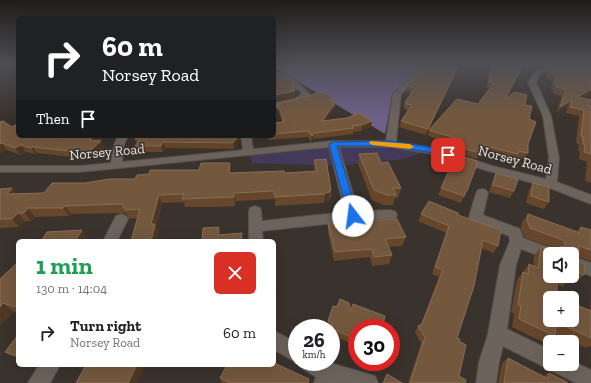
<!DOCTYPE html>
<meta charset="utf-8">
<style>
body{margin:0;font-family:"Zilla Slab",serif;background:#f6f6f6;color:#202124;height:100vh;display:flex;flex-direction:column;font-size:15px;white-space:nowrap}
*{box-sizing:border-box;margin:0}
p{font-size:13px;color:#757577}
.icon{flex:none;width:22px;height:22px;fill:none;stroke:currentColor;stroke-width:2;stroke-linecap:round;stroke-linejoin:round}
.map{position:relative;flex:1;overflow:hidden}
.details{position:absolute;left:16px;top:239px;width:260px;height:128px;display:flex;flex-direction:column;background:#fff;border-radius:6px;box-shadow:0 4px 16px #0002}
.details>*{flex:none}
.guide{position:absolute;left:16px;top:16px;width:260px;height:122px;border-radius:6px;box-shadow:0 4px 16px #0002;background:#202124;color:#fff;overflow:hidden}
.controls{position:absolute;left:543px;top:247px;display:grid;gap:8px}
.controls a{display:grid;place-items:center;width:36px;height:36px;border-radius:6px;background:#fff;box-shadow:0 4px 16px #0002;font-size:20px}
.speed{position:absolute;left:288px;top:319px;display:flex;gap:8px;font-size:20px;font-weight:700;text-align:center}
.speed>*{display:grid;place-content:center;width:52px;height:52px;border-radius:50%;background:#fff;box-shadow:0 4px 16px #0002;line-height:1}
.speed small{font-size:10px;font-weight:400}
.speed .limit{border:6px solid #d22;background:#fff;color:#111}
.pin{position:absolute;display:grid;place-items:center;width:34px;height:34px;color:#fff;margin:-17px;border-radius:8px;box-shadow:0 2px 6px #0006}
.me{position:absolute;width:44px;margin:-22px;rotate:345deg;stroke-linejoin:round;filter:drop-shadow(0 0 3px #0008)}
.turn{display:flex;align-items:center;gap:14px;height:84px;padding:0 20px;font-size:18px}
.turn .icon{width:52px;height:52px;stroke-width:2.5}
.turn b{display:block;font-size:28px;line-height:34px}
.then{display:flex;align-items:center;height:38px;padding:0 20px;background:#0003;gap:8px;font-size:15px}
.round{display:grid;place-items:center;flex:none;width:42px;height:42px;border-radius:6px;background:#f6f6f6}
.overview{display:flex;align-items:center;justify-content:space-between;height:68px;padding:0 20px}
h1{font-size:24px;font-weight:800;line-height:30px;color:#1e9e55}
ul{padding:0;list-style:none}
li{display:flex;align-items:center;gap:12px;height:52px;padding:0 20px}
li div{flex:1}
li b{display:block;font-size:15px}
li em{font-style:normal}
.map>svg:first-child{display:block}
.green{fill:#43395a}
.forest{fill:#6d618a}
.lines{fill:none;stroke-linecap:round;stroke-linejoin:round}
.minor-casing{stroke:#554f49;stroke-width:2}
.minor{fill:#6c635c;fill-rule:evenodd}
.wall{fill:#66472b;fill-rule:evenodd}
.shaded-wall{fill:#4e3723}
.building{fill:#74583e;stroke:#866e58}
.route{fill:#1a73e8;stroke:#114b97}
.slow{fill:#f59e0b}
.labels{text-anchor:middle;dominant-baseline:central;stroke-width:3;stroke-linejoin:round;paint-order:stroke}
.street-label{font-size:14px;fill:#e9e5e1;stroke:#3a322c}
</style>
<div class="map">
<svg width="591" height="383" viewBox="0 0 591 383">
<rect width="100%" height="100%" fill="#3a322c"/>
<!-- green -->
<path class="green" d="M355,143L430,150L404,159L339,166L252,163L248,152Z"/>
<!-- forest -->
<path class="forest" d="M274,64H425L407,83L398,88L392,96L385,134L274,67Z"/>
<g class="lines">
<defs>
<g id="minor">
<path d="M423,64H431C421,75 412,85 401,94L396,142L435,148L493,166L546,179L549,158L543,116L528,82C534,71 543,64 556,64L539,75L536,82L551,116L559,158L557,182L591,195V204L547,187L485,170L433,154L391,147H339L358,211L391,210L396,212L397,215L396,218L353,221L262,231L263,241H249V211L250,208L255,206L260,208L261,211L262,221L345,212L329,147L80,172H0V166H80L111,163L114,145L118,136H128L124,145L122,162L243,150L241,136H251L253,149L333,141H386L393,93L409,80L414,71Z"/>
<path d="M277,73C286,72 305,88 310,95C301,105 287,106 274,109V103L295,99L302,94L300,91L277,77Z"/>
<path d="M482,189L486,190L488,193L483,215L520,229L523,238L555,250L557,254H550V260L521,249L516,265L507,329L550,350V364H572V361L591,370V383H576L503,346L499,362L496,383H476L479,362L488,334L500,265L510,241L509,236L471,220L469,217L476,193L478,190Z"/>
<path d="M121,214L126,216L128,219L117,241H103L116,216Z"/>
<path d="M572,256L591,263V276L572,269Z"/>
<path d="M274,331L297,343V362H300L297,363L274,350Z"/>
<path d="M300,362H327L375,376L378,383H314L316,377L303,369Z"/>
<path d="M39,365H60L50,383H28Z"/>
</g>
</defs>
<!-- minor casing -->
<use href="#minor" class="minor-casing"/>
<!-- minor -->
<use href="#minor" class="minor"/>
</g>
<!-- wall -->
<g class="wall">
<path d="M493,64L523,66L505,98L525,105L529,119L528,153L524,159L516,157L514,160L480,151L477,159L457,153L459,146L428,136L429,130L478,104L490,88L486,87L489,81L487,80Z"/>
<path d="M560,64L582,98L589,105L591,106V183L585,181L587,162L579,159L580,151H578L579,144L576,143L579,116L566,113L568,106L556,113L562,96L552,93L554,90L550,89L554,80L545,78L548,72Z"/>
<path d="M428,66L458,67L456,72L426,135L399,127L401,121L408,111L405,110V108L403,107L405,102L411,93L406,92L407,86L428,68Z"/>
<path d="M332,97L331,101L336,102L335,107L326,120L371,127L361,131L353,132V134L313,139L311,142L308,137L269,140L267,136H274V123L282,122L278,110V104Z"/>
<path d="M0,122L12,127L62,138L65,136H105L99,141L104,148L90,159L37,153L35,154L26,152L20,155L7,150L0,153Z"/>
<path d="M239,137L240,140L234,149L165,148L163,152H137L135,146L137,144L135,139Z"/>
<path d="M359,154L381,163L401,188L398,198H395L393,205H384L372,200L358,164Z"/>
<path d="M314,160L331,190V198H330L329,201H324V203L275,206V199L236,201L235,206L210,207H185L184,202L162,203L156,227L159,232L137,218L129,219L126,213L71,214L69,216L35,217L31,221H25L19,227L0,228V219L16,194L44,193L85,183L231,171V173H285L315,172L314,168Z"/>
<path d="M496,173L514,191L510,198L489,192L493,179Z"/>
<path d="M533,183L549,202L544,209L526,203L529,190Z"/>
<path d="M441,188L467,191L464,198H463L461,203L438,195Z"/>
<path d="M421,214L458,215L498,246L493,253L482,248L457,338L459,341V376L465,383H408L421,343L415,332L418,326L421,324L439,277L432,274L446,233L418,221Z"/>
<path d="M528,214L577,231L581,227L591,230V261L579,257L578,261L584,275L576,283L569,280L562,287L557,284V297L590,310L591,293V347L589,346L586,348L556,334L555,336L547,344L512,327L514,314L511,312L517,280L529,264L533,266L534,256L541,247L554,252L556,250V249L524,237L521,228L522,222ZM572,254V276H550Z"/>
<path d="M328,224L406,237L402,246L388,247L392,255L389,264L372,266L370,257L334,261L328,233Z"/>
<path d="M18,262V313L13,312L0,325V279Z"/>
<path d="M350,311L357,328V346L331,335V328L327,327L328,321Z"/>
<path d="M18,335V358L9,355L5,352Z"/>
<path d="M508,358L544,376L549,373L567,383H498L502,363Z"/>
<path d="M220,378L309,379V383H222Z"/>
</g>
<!-- shaded-wall -->
<g class="shaded-wall">
<path d="M454,64H461L450,71L452,66Z"/>
<path d="M458,67L456,72L426,135L428,129Z"/>
<path d="M591,89V92L573,103L577,97Z"/>
<path d="M295,91V98L274,101V95Z"/>
<path d="M572,100L568,106L556,113L560,107Z"/>
<path d="M336,102L335,107L322,127V121Z"/>
<path d="M372,121L371,127L361,131L362,125Z"/>
<path d="M314,133L313,139L311,142L312,136Z"/>
<path d="M94,136H105L92,146L89,140Z"/>
<path d="M238,136H240V140L234,149L233,143Z"/>
<path d="M101,141L104,148L90,159L87,153Z"/>
<path d="M163,142L165,148L163,152L161,146Z"/>
<path d="M2,143L7,150L0,153V144Z"/>
<path d="M21,145L26,152L20,155L15,148Z"/>
<path d="M33,147L37,153L35,154L31,148Z"/>
<path d="M230,163L231,171L230,182L229,173Z"/>
<path d="M12,188L19,197L7,194Z"/>
<path d="M330,192L329,201H324L325,193Z"/>
<path d="M234,193L236,201L235,206L234,197Z"/>
<path d="M159,195L162,203L156,227L159,232L157,241H151V224Z"/>
<path d="M65,206L71,214L69,216L63,208Z"/>
<path d="M28,208L35,217L31,221L24,213Z"/>
<path d="M18,213L25,221L19,227L12,219Z"/>
<path d="M219,227L221,234L220,241L218,235Z"/>
<path d="M82,230L87,238L86,241H75Z"/>
<path d="M3,303L13,312L0,325V307Z"/>
<path d="M18,304V310L15,307Z"/>
<path d="M0,351L3,352L0,355Z"/>
<path d="M137,365H146L137,383H128Z"/>
</g>
<!-- building -->
<g class="building">
<path d="M430,64H454L452,66L458,67L428,129L401,121L412,105L406,104L407,102H405L415,88L407,86L430,66H428Z"/>
<path d="M493,64H524L505,99L515,92L527,95L525,105L532,106L529,119L536,122L528,144V153L518,151V154L482,145L479,153L459,147L462,140L429,130L457,99L478,104L494,83L488,82L492,76L489,75Z"/>
<path d="M560,64H591V89L577,97L591,100L589,105L591,106V154L584,152L585,144H583V137L581,136L584,110L570,107L572,100L560,107L566,90L556,87L558,84L553,83L558,75L548,72Z"/>
<path d="M274,71L292,82L295,91L274,95Z"/>
<path d="M322,92L332,97L329,100L336,102L322,121L347,118L359,113L372,121L362,125L352,126L354,128L314,133L312,136L308,131L274,134V123L284,122L278,104Z"/>
<path d="M3,121L12,127L17,124L18,125V136H56L62,138L65,136H94L89,140L101,141L87,153L33,147L31,148L21,145L15,148L2,143L0,144V122Z"/>
<path d="M137,136H238L233,143L163,142L161,146H135L140,139H135Z"/>
<path d="M377,153L381,163L388,162L401,188H393L396,195H387L374,190L359,154Z"/>
<path d="M456,155L477,161L476,164H477L467,191H466L464,196L441,188Z"/>
<path d="M326,159L331,190H330V192L325,193V194L275,197L274,191L234,193V197L182,199L184,194L159,195L151,224H155L151,241H131L140,209L125,210L122,204L65,206L63,208H28L24,213H18L12,219H0V189L12,188L7,194L44,193L52,183H85L109,179H135L137,175L149,174L150,170H199L201,163H230L229,173L284,171L285,173L317,171L314,160Z"/>
<path d="M496,173L518,179L514,191L493,185Z"/>
<path d="M533,183L549,187V202L531,196Z"/>
<path d="M429,201L458,213V215L501,230L498,246L483,240L474,286L457,338L460,339L459,341L466,345L459,376L466,380L465,383H410L425,337L418,326L422,324L443,270L435,267L449,226L421,214Z"/>
<path d="M528,214L580,233L581,227L591,230V250L579,246L578,261L585,264L584,275L572,270V254H550V276H557V297L560,298H550V320H572V303L591,311V338L556,322L555,336L519,319L521,306L518,305L523,272L528,274L529,264L538,268L541,247L557,253L559,252V247L566,246L563,240L530,228L527,220Z"/>
<path d="M397,219L406,237L385,239L392,255L374,257L372,249L335,252L328,224Z"/>
<path d="M219,227L218,235L242,233L241,241H202L203,228Z"/>
<path d="M82,230L75,241H41L47,232Z"/>
<path d="M18,262V304L15,307L3,303L0,307V279Z"/>
<path d="M564,276H570V279Z"/>
<path d="M340,299L349,303L350,311L353,304L385,316L382,328H357V339L331,329V328H330L332,323L328,321L333,306L337,307Z"/>
<path d="M18,335V356L5,352Z"/>
<path d="M508,358L548,379L549,373L567,382V383H504Z"/>
<path d="M274,363L309,379L308,383H231L220,378L227,365H274Z"/>
<path d="M86,365H137L128,383H76Z"/>
<path d="M387,374L402,383H383Z"/>
</g>
<!-- sky -->
<linearGradient id="sky" x2="0" y2="1"><stop stop-color="#201c18"/><stop offset="0.54" stop-color="#4f4f56"/><stop offset="1" stop-color="#4f4f56" stop-opacity="0"/></linearGradient>
<rect width="591" height="118" fill="url(#sky)"/>
<!-- route -->
<path class="route" d="M391,141L435,148L452,155L448,157L433,153L391,146H337L358,216L356,219H349L329,144L333,142Z"/>
<!-- slow -->
<path class="slow" d="M370,141L410,144L414,147L410,149L372,145L369,143Z"/>
<g class="labels">
<!-- street labels -->
<g class="street-label">
<text transform="translate(107 152) rotate(-5)">Norsey Road</text>
<text transform="translate(515 160) rotate(15)">Norsey Road</text>
</g>
</g>
</svg>
<div class="controls">
<a><svg class="icon" aria-label="sound" viewBox="0 0 24 24"><path d="M4 9h4l5-4v14l-5-4H4zM17 9q2 3 0 6"/></svg></a>
<a>+</a>
<a>−</a>
</div>
<div class="speed"><div>26<small>km/h</small></div><div class="limit">30</div></div>
<div class="pin" style="left:448px;top:155px;background:#d93025"><svg class="icon" aria-label="arrive" viewBox="0 0 24 24"><path d="M6 21V4h12l-3 4 3 4H6"/></svg></div>
<svg class="me" style="left:353px;top:216px" viewBox="-20 -20 40 40"><circle r="19" fill="#fff"/><path d="M0-13L10 11 0 6-10 11z" fill="#1a73e8"/></svg>
<div class="guide">
<div class="turn"><svg class="icon" aria-label="right" viewBox="0 0 24 24"><path d="M7 20v-9h11M14 6l5 5-5 5"/></svg><div><b>60 m</b>Norsey Road</div></div>
<div class="then">Then<svg class="icon" aria-label="arrive" viewBox="0 0 24 24"><path d="M6 21V4h12l-3 4 3 4H6"/></svg></div>
</div>
<section class="details">
<div class="overview"><div><h1>1 min</h1><p>130 m · 14:04</p></div><a class="round" style="background:#d93025;color:#fff"><svg class="icon" aria-label="close" viewBox="0 0 24 24"><path d="M6 6l12 12M18 6L6 18"/></svg></a></div>
<ul>
<li><svg class="icon" aria-label="right" viewBox="0 0 24 24"><path d="M7 20v-9h11M14 6l5 5-5 5"/></svg><div><b>Turn right</b><p>Norsey Road</p></div><em>60 m</em></li>
</ul>
</section>
</div>
